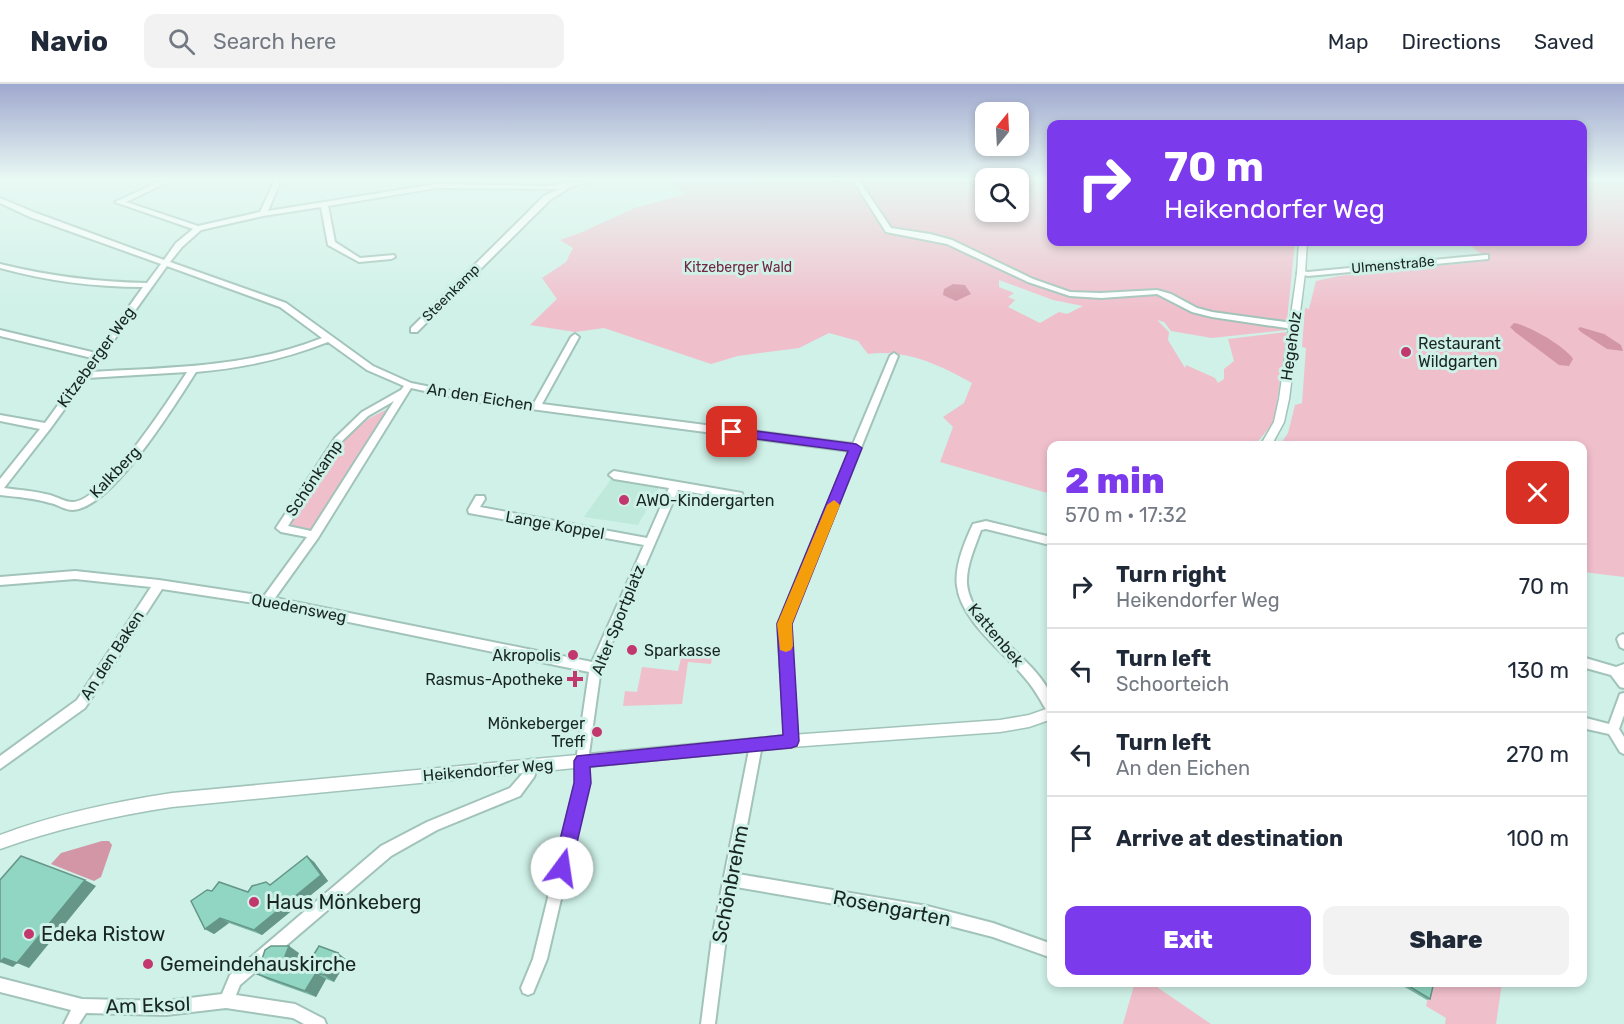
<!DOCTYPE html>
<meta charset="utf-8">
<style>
body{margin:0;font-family:Rubik,sans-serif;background:#f2f2f3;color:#1f2937;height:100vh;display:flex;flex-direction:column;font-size:22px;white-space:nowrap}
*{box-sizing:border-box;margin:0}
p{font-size:20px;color:#747a83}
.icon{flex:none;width:33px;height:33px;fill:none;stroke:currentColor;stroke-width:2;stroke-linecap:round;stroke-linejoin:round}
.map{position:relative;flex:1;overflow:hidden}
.details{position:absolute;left:1047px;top:357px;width:540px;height:546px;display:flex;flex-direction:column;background:#fff;border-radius:12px;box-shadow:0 3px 9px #0003}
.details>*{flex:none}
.top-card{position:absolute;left:1047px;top:36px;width:540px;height:126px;border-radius:12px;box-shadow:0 3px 9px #0003;background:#7c3aed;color:#fff;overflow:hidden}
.needle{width:39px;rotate:18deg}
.buttons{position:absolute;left:975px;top:18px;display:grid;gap:12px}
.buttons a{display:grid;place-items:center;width:54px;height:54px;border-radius:12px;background:#fff;box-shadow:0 3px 9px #0003;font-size:30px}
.pin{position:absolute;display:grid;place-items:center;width:51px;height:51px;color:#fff;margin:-26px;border-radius:12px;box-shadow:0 3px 9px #0006}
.me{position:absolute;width:66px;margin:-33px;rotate:14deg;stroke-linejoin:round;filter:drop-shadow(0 0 4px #0008)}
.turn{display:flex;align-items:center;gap:21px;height:126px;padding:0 18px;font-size:27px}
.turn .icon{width:78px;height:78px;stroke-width:2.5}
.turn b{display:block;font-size:42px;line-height:51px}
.round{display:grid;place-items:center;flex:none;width:63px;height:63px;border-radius:12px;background:#f2f2f3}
.headline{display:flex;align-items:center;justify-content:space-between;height:102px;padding:0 18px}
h1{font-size:36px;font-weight:800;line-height:45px;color:#7c3aed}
.cta{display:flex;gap:12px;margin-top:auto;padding:12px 18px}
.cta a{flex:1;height:69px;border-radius:12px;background:#7c3aed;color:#fff;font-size:24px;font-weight:800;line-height:69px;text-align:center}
.cta a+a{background:#f2f2f3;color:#1f2937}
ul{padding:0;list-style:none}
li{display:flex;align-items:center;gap:18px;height:84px;padding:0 18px;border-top:2px solid #e0e1e3}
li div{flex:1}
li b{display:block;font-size:22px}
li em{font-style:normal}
header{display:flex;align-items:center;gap:36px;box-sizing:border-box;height:84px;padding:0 30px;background:#fff;border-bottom:2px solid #e0e1e3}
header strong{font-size:28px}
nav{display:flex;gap:33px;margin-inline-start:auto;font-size:21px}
.search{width:420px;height:54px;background:#f2f2f3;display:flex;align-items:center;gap:15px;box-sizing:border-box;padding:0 21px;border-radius:12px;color:#747a83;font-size:22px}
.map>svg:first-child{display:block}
.built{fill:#bee9db}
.green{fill:#f0bfcc;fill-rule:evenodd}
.water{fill:#d396a7}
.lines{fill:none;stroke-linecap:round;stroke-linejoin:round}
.stream{stroke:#d396a7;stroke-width:2}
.minor-casing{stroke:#a2c3b9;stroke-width:4}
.tertiary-casing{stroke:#a2c3b9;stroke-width:3}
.minor{fill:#fff;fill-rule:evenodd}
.tertiary{fill:#fff;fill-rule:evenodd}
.wall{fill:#7cb8a7}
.shaded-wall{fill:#659688}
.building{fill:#90d6c2;stroke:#659688;stroke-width:1.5}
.route{fill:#7c3aed;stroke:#51269a;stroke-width:1.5}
.slow{fill:#f59e0b}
.poi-dot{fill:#c2376d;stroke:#cff1e7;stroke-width:2}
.labels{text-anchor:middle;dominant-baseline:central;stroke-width:6;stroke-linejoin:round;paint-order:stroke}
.far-street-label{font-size:14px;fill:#182521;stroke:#cff1e7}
.far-park-label{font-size:14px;fill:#712842;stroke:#cff1e7}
.poi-label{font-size:16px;fill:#182521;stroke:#cff1e7;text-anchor:start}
.street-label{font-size:16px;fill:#182521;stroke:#cff1e7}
.near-street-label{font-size:20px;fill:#182521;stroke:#cff1e7}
.near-poi-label{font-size:20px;fill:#182521;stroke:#cff1e7;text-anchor:start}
</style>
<header>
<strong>Navio</strong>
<div class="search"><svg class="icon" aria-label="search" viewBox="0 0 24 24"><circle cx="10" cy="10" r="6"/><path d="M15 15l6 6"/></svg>Search here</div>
<nav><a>Map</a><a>Directions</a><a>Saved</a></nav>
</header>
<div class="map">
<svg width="1624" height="940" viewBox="0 0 1624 940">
<rect width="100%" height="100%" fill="#cff1e7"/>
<!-- built -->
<path class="built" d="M614,391L661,400L638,441L584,433Z"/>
<!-- green -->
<g class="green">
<path d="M668,96H985L986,128H1018L1019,96H1051L1052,158H1295L1286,246L1212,254L1171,247L1164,238L1157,236L1169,248L1168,256L1185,284L1186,281L1215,294L1218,299L1224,295V285L1234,277L1228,255L1287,248L1274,338L1254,362H1052L1051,410L940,378L953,343L943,333L964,319L972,299C939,281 907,265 868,270L858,257L829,249L799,264L738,272L711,280L604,244L575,248L530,241L557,215L542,194L566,178L573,164L560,156L580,149L635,124L686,110ZM999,196L1053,216L1083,222L1067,230L1059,228L1040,239L1008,223L1015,216L1008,213L1014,209L999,203Z"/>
<path d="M1583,96H1624V493L1583,488L1582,362H1279L1288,349L1295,321L1302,319L1306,264L1302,263L1305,224L1309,225L1316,197L1339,192L1466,179L1485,173L1466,158H1582Z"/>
<path d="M393,322L311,446L286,442L342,358L368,335Z"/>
<path d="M684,561L713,567L711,580L688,578L682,620L623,622L625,607L637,608L642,583L678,587Z"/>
<path d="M1135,898L1151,899L1211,940H1123Z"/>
<path d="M1431,899H1502L1496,940H1445L1446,934L1426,922Z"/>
</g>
<!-- water -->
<g class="water">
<path d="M953,200L965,201L971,210L956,217L943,211L944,205Z"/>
<path d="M1514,239C1528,241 1566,263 1573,275L1569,282L1559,281L1515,248L1510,243Z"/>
<path d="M1580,243L1604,250L1621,261L1623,267L1607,265L1581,248L1578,245Z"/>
<path d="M102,757H109L112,761L101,793L94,797L51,780L61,769Z"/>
</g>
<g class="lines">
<!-- stream -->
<path class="stream" d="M838,98L843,96"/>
<defs>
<g id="minor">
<path d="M163,96H172L126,118L198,142L260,128L275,96H281L268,127L436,100L546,102L593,96L567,104L566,106L550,116L417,248H411V244L544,112L559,105L436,104L328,122L335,158L360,174L394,171L395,173L391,175L359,178L328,161L321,123L263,132L201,146L182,163L170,178L286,219L373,282L411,299L471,311L534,319L571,253L575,250L579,253L542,320L853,360L890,272L894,269L898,272L790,540L797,657L795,661L791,663L787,661L785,657L778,540L850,367L471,317L411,304L318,454L275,514L592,578L644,461L469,429L468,426L476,412H484L485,415L480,423L647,454L669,404L614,395L609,391L611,389L614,387L742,409L743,412L738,416L678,406L601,584L588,677V699L547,875L533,909L528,911L523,909L521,904L533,875L576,699V677L589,588L267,521L162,505L85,624L0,685V672L77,616L151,503L75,495L0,501V493L75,487L159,496L264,512L307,453L281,448L276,444L335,354L362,328L401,306L404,302L367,286L328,258C285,275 242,284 196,288C176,319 111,426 72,426C65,426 57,420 50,419C34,414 17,413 0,411V395L40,345L0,337V331L45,339L92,274L0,252V246L96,269L143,203C94,203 47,197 0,184V180C49,192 96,198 147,199L161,180L30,133L0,119V114L36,129L164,176L176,159L193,145L115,118ZM167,182L280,223L322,254C246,284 172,283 91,288ZM187,288C170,314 103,419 72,418C65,418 57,413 50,411C35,407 19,406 4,404L50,345L87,294ZM394,317L311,447L288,442L341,358L368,332Z"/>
<path d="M853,96H859L891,144L930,150L952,156L1033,195L1070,208L1101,209L1157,206L1171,210L1197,224L1212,228L1293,239L1297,242L1293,245L1212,233L1192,228L1157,210L1101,214L1070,212L1028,198L947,160L886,148Z"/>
<path d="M1485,171H1488V175L1308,192L1297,189L1301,187L1308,188Z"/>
<path d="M986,437L1047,452L1052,449V461H1050L986,445L981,446C975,463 966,482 967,500C971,543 1036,573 1051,612C1053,617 1052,624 1052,630L1048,629C1041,617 1034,604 1025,594C1004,568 961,537 957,502C954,483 965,457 973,440Z"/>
<path d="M1623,550L1624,551V565L1620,563L1617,555L1619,552Z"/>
<path d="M1582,573L1616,583L1624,580V604L1620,603L1611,591L1582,583Z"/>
<path d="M1624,609V631L1619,645L1624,653V670L1620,668L1609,650L1582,644V633L1609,640L1620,610Z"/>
<path d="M756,655L760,657L762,661L738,790L927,822L993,839L1052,860V874L993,853L927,836L736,803L726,854L715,940H701L712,854L750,661L752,657Z"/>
<path d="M532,675L536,677L538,681L534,693L520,712L437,746L391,772L240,901L236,911L295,920L324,935L326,940H304L293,934L226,924L166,931L86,929L79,940H64L71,926L0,908V894L82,915L166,917L222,910L230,891L381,762L427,738L510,704L523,689L528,677Z"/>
</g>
<g id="tertiary">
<path d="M1299,158H1307L1305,189L1289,315L1284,338L1271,362H1260L1274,338L1279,315L1297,189Z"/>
<path d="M1052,623V635L1029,643L1000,648L791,663L172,723C113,732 56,745 0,765V751C56,730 113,718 172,709L791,651L1000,636L1029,631Z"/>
</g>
</defs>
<!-- minor casing -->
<use href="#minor" class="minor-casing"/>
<!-- tertiary casing -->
<use href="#tertiary" class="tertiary-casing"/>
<!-- minor -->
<use href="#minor" class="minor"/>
<!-- tertiary -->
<use href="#tertiary" class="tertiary"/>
</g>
<!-- wall -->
<g class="wall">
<path d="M307,772L314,778L328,797L262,851L229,839L214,850L205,845L212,807L248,808L270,801Z"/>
<path d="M299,869L297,876L308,880L347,876L334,898L326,895L316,913L268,896L257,890Z"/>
<path d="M1396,898H1434L1430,915L1427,916Z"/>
</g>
<!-- shaded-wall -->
<g class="shaded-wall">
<path d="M307,772L314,778L328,797L262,851L254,846Z"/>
<path d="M85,796L96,802L29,884L17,879Z"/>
<path d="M220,834L229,839L214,850L205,845Z"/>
<path d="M289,862L299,869L296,878L285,872Z"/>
<path d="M338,869L347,876L334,898L324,891Z"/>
<path d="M4,874L17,879L13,883L0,878Z"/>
<path d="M316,889L326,895L316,913L305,907Z"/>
</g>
<!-- building -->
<g class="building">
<path d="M21,772L85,796L17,879L4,874L0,878V796Z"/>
<path d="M307,772L321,791L254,846L220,834L205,845L191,817L207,806L212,807L219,798L248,808L252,802L266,798L270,801Z"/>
<path d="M271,862H289L285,872L308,880L319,862L338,869L324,891L316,889L305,907L257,890L265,866Z"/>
<path d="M1402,898H1434L1430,915Z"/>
</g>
<!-- sky -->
<linearGradient id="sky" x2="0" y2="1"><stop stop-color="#9fa8ce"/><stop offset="0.42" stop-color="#e9f9f4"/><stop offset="1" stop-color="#e9f9f4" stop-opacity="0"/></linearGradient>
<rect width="1624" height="227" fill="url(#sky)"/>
<!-- route -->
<path class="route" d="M732,344L856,360L862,364L792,540L799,657L797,662L791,664L590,683L591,699L571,784L568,791L562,793L556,791L553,784L574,699V677L577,672L783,651L777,540L848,367L727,351L725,348Z"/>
<!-- slow -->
<path class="slow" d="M834,416L840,421L792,540L793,562L791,566L786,568L780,566L777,540L827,421Z"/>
<!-- markers -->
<g class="poi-dot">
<circle cx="1406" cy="268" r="6"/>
<circle cx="624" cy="416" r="6"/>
<circle cx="632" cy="566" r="6"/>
<circle cx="573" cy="571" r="6"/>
<path d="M572 586h6v6h6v6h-6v6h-6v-6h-6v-6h6z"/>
<circle cx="597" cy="648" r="6"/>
<circle cx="254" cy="818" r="6"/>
<circle cx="29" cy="850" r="6"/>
<circle cx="148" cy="880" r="6"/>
</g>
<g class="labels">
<!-- far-street labels -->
<g class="far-street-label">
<text transform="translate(1393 181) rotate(-5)">Ulmenstraße</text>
<text transform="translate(451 209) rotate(-45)">Steenkamp</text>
</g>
<!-- far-park labels -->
<g class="far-park-label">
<text x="738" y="183">Kitzeberger Wald</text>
</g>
<!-- poi labels -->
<g class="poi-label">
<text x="1418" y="259">Restaurant<tspan x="1418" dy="18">Wildgarten</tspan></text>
<text x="636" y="416">AWO-Kindergarten</text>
<text x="644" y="566">Sparkasse</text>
<text x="561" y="571" text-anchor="end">Akropolis</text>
<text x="563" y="595" text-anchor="end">Rasmus-Apotheke</text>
<text x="585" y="639" text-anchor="end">Mönkeberger<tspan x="585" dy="18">Treff</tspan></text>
</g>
<!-- street labels -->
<g class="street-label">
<text transform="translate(1291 262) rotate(-82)">Hegeholz</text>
<text transform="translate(96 273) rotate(-54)">Kitzeberger Weg</text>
<text transform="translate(480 313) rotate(9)">An den Eichen</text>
<text transform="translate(115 388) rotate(-46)">Kalkberg</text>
<text transform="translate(314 394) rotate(-56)">Schönkamp</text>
<text transform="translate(555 441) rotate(10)">Lange Koppel</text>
<text transform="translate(299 524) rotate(11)">Quedensweg</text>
<text transform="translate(618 536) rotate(-68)">Alter Sportplatz</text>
<text transform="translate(996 551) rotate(50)">Kattenbek</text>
<text transform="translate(112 571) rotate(-57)">An den Baken</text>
<text transform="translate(488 686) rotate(-5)">Heikendorfer Weg</text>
</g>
<!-- near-street labels -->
<g class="near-street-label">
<text transform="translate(730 800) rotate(-79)">Schönbrehm</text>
<text transform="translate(892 824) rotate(11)">Rosengarten</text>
<text transform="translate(148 921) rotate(-2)">Am Eksol</text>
</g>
<!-- near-poi labels -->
<g class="near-poi-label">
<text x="266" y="818">Haus Mönkeberg</text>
<text x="41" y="850">Edeka Ristow</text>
<text x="160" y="880">Gemeindehauskirche</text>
</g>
</g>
</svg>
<div class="buttons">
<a><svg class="needle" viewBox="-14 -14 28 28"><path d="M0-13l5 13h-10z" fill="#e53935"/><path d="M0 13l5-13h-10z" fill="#747a83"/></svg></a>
<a><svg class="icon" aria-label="search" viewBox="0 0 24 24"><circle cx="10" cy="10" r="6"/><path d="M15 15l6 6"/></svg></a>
</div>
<div class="pin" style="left:732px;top:348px;background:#d93025"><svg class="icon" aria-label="arrive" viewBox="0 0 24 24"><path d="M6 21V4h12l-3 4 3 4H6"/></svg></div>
<svg class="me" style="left:562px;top:784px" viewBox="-20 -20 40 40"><circle r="19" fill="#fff"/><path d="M0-13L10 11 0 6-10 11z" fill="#7c3aed"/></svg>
<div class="top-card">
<div class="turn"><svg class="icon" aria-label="right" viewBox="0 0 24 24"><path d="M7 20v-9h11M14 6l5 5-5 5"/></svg><div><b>70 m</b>Heikendorfer Weg</div></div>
</div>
<section class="details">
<div class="headline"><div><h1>2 min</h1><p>570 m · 17:32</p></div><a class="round" style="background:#d93025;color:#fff"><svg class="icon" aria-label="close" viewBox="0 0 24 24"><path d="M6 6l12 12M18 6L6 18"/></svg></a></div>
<ul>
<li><svg class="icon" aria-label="right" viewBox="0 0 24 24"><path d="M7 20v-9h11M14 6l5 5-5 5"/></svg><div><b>Turn right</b><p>Heikendorfer Weg</p></div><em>70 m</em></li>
<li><svg class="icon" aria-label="left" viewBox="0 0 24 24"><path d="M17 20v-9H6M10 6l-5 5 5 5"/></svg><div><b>Turn left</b><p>Schoorteich</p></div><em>130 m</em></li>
<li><svg class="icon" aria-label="left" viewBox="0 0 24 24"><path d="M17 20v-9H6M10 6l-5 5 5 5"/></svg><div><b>Turn left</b><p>An den Eichen</p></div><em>270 m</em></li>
<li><svg class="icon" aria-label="arrive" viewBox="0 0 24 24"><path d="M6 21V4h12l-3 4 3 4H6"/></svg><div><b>Arrive at destination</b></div><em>100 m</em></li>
</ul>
<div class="cta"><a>Exit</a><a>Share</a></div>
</section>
</div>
